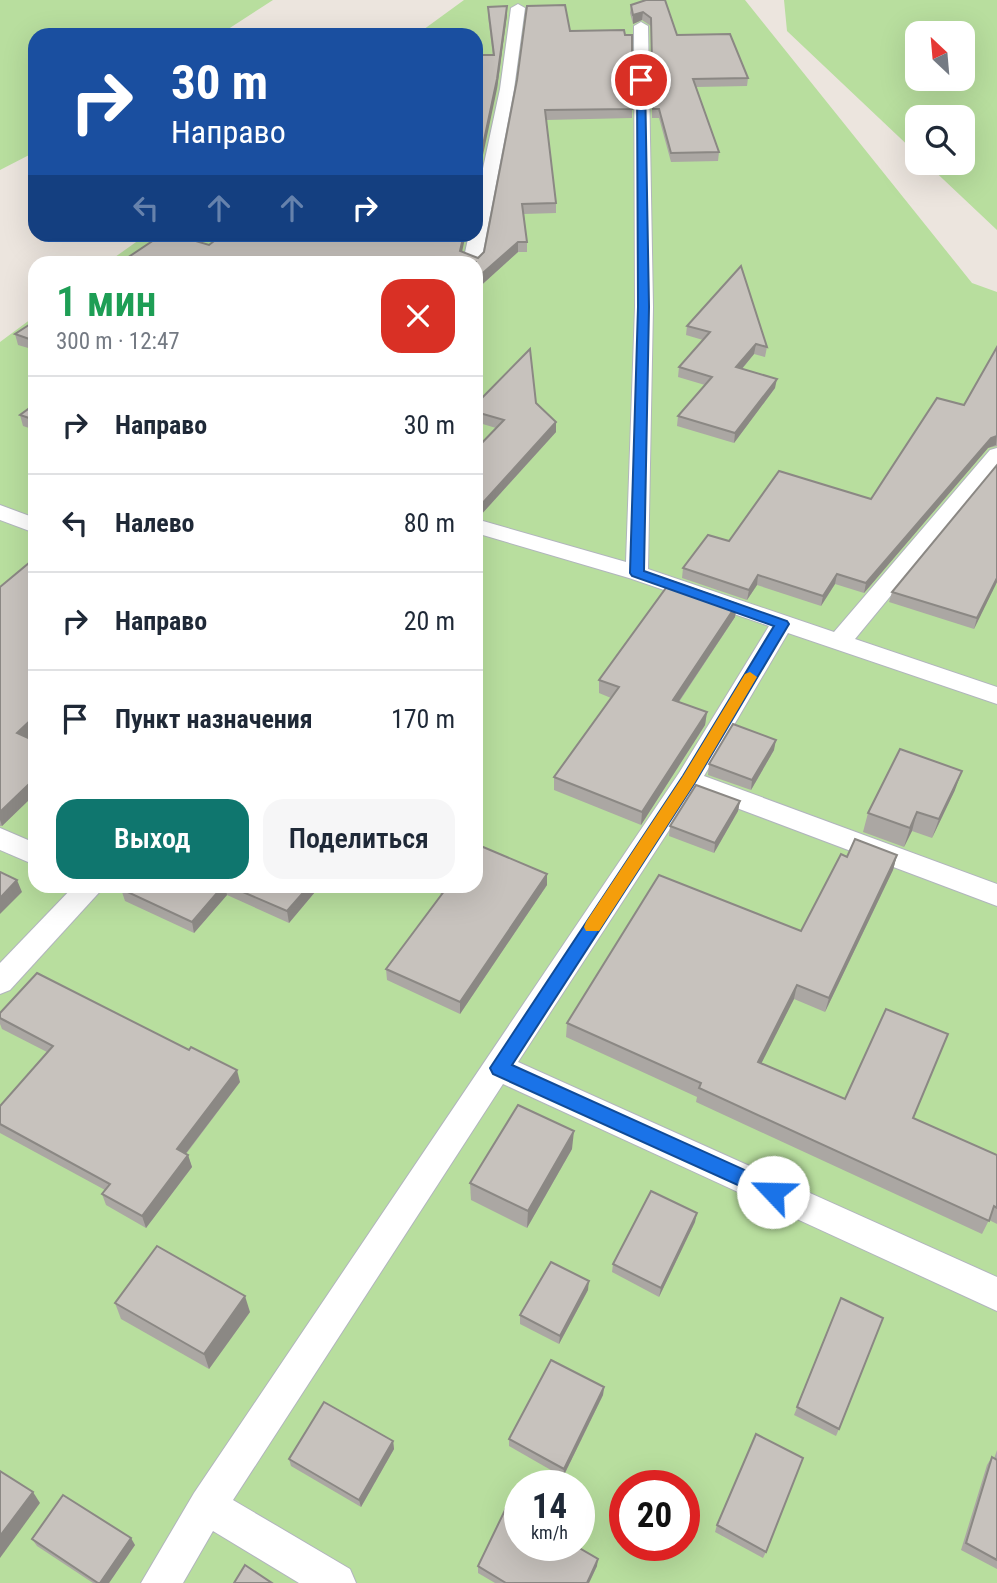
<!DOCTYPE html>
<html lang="ru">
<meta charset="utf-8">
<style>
body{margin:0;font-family:"Roboto Condensed",sans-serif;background:#f6f6f7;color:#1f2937;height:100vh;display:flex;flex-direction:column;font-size:26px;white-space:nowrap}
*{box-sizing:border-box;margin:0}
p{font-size:23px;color:#747a83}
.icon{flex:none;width:38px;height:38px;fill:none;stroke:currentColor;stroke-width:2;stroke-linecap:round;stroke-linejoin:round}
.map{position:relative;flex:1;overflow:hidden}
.side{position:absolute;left:28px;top:256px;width:455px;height:637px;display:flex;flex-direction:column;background:#fff;border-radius:21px;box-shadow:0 7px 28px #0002}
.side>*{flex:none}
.guide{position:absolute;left:28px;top:28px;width:455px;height:214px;border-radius:21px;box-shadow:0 7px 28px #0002;background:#1a4fa0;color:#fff;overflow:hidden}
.needle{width:46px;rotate:334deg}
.controls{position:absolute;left:905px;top:21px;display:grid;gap:14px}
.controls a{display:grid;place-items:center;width:70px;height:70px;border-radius:14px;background:#fff;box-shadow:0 7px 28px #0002;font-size:35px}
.speed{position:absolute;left:504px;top:1470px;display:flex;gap:14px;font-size:35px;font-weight:700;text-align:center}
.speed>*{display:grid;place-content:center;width:91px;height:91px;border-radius:50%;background:#fff;box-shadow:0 7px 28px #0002;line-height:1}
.speed small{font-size:18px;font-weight:400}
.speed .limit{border:10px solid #d22;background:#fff;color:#111}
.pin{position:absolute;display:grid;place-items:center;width:60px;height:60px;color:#fff;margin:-30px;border:4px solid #fff;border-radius:50%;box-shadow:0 2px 7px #0007}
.me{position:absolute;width:77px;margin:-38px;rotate:294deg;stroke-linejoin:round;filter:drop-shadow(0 0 5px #0008)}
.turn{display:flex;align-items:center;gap:24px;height:147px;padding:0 28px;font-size:32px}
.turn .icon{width:91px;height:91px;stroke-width:2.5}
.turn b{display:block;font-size:49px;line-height:60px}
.lanes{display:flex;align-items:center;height:66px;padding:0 28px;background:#0003;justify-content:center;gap:35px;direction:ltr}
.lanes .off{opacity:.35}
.round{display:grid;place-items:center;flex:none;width:74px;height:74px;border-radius:21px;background:#f6f6f7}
.summary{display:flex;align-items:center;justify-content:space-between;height:119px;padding:0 28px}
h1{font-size:42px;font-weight:600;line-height:52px;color:#1e9e55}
.cta{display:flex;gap:14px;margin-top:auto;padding:14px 28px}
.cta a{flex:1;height:80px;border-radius:21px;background:#0f766e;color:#fff;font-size:28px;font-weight:600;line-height:80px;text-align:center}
.cta a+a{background:#f6f6f7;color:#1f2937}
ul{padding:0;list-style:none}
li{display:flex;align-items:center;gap:21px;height:98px;padding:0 28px;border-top:2px solid #e0e1e3}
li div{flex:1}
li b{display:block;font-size:26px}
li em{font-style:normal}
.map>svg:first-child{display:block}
.green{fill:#b8de9e;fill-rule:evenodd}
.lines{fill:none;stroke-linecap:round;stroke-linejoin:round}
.lane-casing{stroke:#b1b5bd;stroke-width:2}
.lane{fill:#fff;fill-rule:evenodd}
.wall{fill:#aba7a3}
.shaded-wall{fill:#8b8884}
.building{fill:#c7c2bd;stroke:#8b8884;stroke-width:2}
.route{fill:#1a73e8;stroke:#114b97;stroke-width:2}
.slow{fill:#f59e0b}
</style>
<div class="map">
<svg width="997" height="1583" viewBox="0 0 997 1583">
<rect width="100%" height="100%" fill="#ece5de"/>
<!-- green -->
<g class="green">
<path d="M0,0H273L219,35H35V152L0,170Z"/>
<path d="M464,0H745L972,283L997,292V1583H0V342L35,316V886H476V262H108L146,235L476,234V35H416ZM520,1486H579V1545H520ZM625,1486H684V1545H625Z"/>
<path d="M784,0H997V230L926,163H962V117H917V154L787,31ZM917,33H962V79H917Z"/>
</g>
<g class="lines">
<defs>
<g id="lane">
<path d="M518,4L525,8L514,89L481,262L476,266V262H463L469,234H476V201L500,89L511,8Z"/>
<path d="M641,22L648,26L653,307L648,569L834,632L990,450L997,448V467L855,639L997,687V704L788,633L704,776L997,884V906L694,792L518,1062L997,1277V1311L503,1084L233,1500L350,1569L356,1583H299L213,1531L183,1583H141L194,1493L679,773L769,626L629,578L476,533V519L626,562L635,307L634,26Z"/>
<path d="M0,505L35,518V533L0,520Z"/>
<path d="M0,828L35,843V865L0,850Z"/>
<path d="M74,886H105L10,990L0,994V963Z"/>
</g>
</defs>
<!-- lane casing -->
<use href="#lane" class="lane-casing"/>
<!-- lane -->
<use href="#lane" class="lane"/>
</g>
<!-- wall -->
<g class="wall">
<path d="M646,0L677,35L748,78L747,86L696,87L719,152L718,161L671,162L659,118H652L651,26L642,20L633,24L630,13L631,5Z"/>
<path d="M488,7L507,15L497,89L488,16Z"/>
<path d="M570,31L632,109V118L546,120L556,203V213L524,214L527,242V252H518L476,290L209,245L462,252L478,258L484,252Z"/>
<path d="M35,321V350L18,345L15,334Z"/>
<path d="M687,326L767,347L765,357L754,354L742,369L775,388L734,443L677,426L678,416L705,385L678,377L679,367L703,340L686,335Z"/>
<path d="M997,347V446L988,448L864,593L835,584L821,606L757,585L747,600L682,578L683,568L729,541L871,499L964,405Z"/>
<path d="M536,403L556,422V432L479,517H476V449L496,428L476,422V404Z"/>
<path d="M35,404V430L23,426L20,415Z"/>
<path d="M35,558V732L29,738L35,741V799L32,797L2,826H0V587Z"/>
<path d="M997,582L974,629L889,602L892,592Z"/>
<path d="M737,604L735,617L679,702L707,712L705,725L641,825L554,790V777L611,698L599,693V680Z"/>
<path d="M774,750L751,790L708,775L709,764Z"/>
<path d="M955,790L932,838L912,831L904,847L863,832L868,813Z"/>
<path d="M740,801L738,811L714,853L669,836L670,826Z"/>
<path d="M897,855L893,870L825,1012L794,999L761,1063L845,1099L913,1118L997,1155V1224L989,1220L982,1234L696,1102L697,1097L566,1037L567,1023L801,931L847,857Z"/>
<path d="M547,874V885L460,1014L387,980L386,969L442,894L422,886H476Z"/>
<path d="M124,886H320L289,923L227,895L194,933L125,901L121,889Z"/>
<path d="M0,1013L240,1082L186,1154L188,1155L192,1167L146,1228L106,1205L102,1194L105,1190L0,1133V1106L47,1052L2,1029L0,1024Z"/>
<path d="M572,1149L527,1228L471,1200L470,1183Z"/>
<path d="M695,1222L659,1297L612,1272L613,1264Z"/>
<path d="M588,1290L559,1344L520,1324V1315Z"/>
<path d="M841,1298L839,1429L836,1436L794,1415Z"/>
<path d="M115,1303L250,1312L209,1369L121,1319Z"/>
<path d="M604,1387L603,1395L563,1477L509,1446V1439Z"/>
<path d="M393,1441L394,1449L361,1507L291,1466L289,1459Z"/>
<path d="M997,1450V1569L961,1550L987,1465L992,1457L994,1459Z"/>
<path d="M717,1525L766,1552L763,1558L715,1532Z"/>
<path d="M32,1539L135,1545L109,1583H93L37,1546Z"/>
<path d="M478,1566H597L589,1583H495L478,1573Z"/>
</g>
<!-- shaded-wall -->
<g class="shaded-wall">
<path d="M507,6V15L497,89L476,188V178Z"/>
<path d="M643,12L642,20L633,24V15Z"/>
<path d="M464,234H466L460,261V251Z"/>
<path d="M518,242V252L476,290V279Z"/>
<path d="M756,344L754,354L735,377L736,367Z"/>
<path d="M777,379L775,388L734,443L735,433Z"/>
<path d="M556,422V432L479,517V507Z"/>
<path d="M997,436L996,445L988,448L864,593L866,583L991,438Z"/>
<path d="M480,562V572L476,576V566Z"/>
<path d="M837,574L835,584L821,606L823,596Z"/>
<path d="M758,575L757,585L747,600L749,590Z"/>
<path d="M997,578V582L974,629L977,618Z"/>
<path d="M737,604L735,617L671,713L673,700Z"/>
<path d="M707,712L705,725L641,825L642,812Z"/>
<path d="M35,716V732L21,745L17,733Z"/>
<path d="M776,740L774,750L751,790L752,780Z"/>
<path d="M962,771L955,790L932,838L939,819Z"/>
<path d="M28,785L32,797L2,826L0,820V812Z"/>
<path d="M740,801L738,811L714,853L715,843Z"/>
<path d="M917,812L912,831L904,847L910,828Z"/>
<path d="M897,855L893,870L825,1012L829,998Z"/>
<path d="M547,874V885L460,1014V1002Z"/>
<path d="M17,880L22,892L0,914V898Z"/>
<path d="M223,886H225L227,895L194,933L192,922Z"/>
<path d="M309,886H320L289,923L287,911Z"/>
<path d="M797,985L794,999L755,1076L758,1062Z"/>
<path d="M237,1070L240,1082L180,1161L177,1149Z"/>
<path d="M574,1131L572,1149L527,1228L528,1211Z"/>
<path d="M188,1155L192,1167L146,1228L142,1216Z"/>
<path d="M697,1213L695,1222L659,1297L661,1288Z"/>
<path d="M589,1281L588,1290L559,1344L560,1336Z"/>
<path d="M245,1296L250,1312L209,1369L204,1354Z"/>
<path d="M604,1387L603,1395L563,1477L564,1469Z"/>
<path d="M393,1441L394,1449L361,1507L359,1500Z"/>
<path d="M33,1492L40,1503L0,1558V1536Z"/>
<path d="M131,1538L135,1545L109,1583H100Z"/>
<path d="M598,1559L597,1566L589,1583H587Z"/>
</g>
<!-- building -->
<g class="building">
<path d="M646,0H665L677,35L730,34L748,78L693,79L719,152L671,153L659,109H653L651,18L643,12L633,15L631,5Z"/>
<path d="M565,5L570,31L624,30L625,35H632V109L545,110L556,203L522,204L527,242H518L476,279V262H121L163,234H172L209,245L223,234H464L460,251L478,258L484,252L517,80L527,6Z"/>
<path d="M507,6L497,79L476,178V55H494L488,7Z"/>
<path d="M741,266L767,347L756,344L736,367L777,379L735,433L678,416L712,377L679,367L710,332L687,326Z"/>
<path d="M35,321V341L15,334Z"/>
<path d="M997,347V436L991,438L866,583L837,574L823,596L758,575L749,590L683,568L708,535L729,541L779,471L871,499L937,398L964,405Z"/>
<path d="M530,349L536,403L556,422L479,507H476V449L504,420L476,412V404Z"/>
<path d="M35,404V420L20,415Z"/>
<path d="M997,465V578L977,618L892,592Z"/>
<path d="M35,558V716L17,733L35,741V789L28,785L0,812V587Z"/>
<path d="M671,581L737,604L673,700L707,712L642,812L554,777L619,687L599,680Z"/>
<path d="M733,724L776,740L752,780L709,764Z"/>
<path d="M900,749L962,771L939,819L917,812L910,828L868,813Z"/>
<path d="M696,785L740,801L715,843L670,826Z"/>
<path d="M855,839L897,855L829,998L797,985L758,1062L845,1099L886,1009L948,1034L913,1118L997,1155V1208L994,1206L989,1221L699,1088L701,1083L567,1023L659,875L801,931L841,854L847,857Z"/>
<path d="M476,844L547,874L460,1002L386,969L448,886H476Z"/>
<path d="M0,872L17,880L0,898Z"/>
<path d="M124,886H223L192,922L121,889Z"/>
<path d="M229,886H309L287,911Z"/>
<path d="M37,973L189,1050L191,1047L237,1070L177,1149L188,1155L142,1216L102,1194L110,1184L0,1124V1106L53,1046L0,1018V1013Z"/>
<path d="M518,1105L574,1131L528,1211L470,1183Z"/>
<path d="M651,1191L697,1213L661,1288L613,1264Z"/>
<path d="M157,1246L245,1296L204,1354L115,1303Z"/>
<path d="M551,1262L589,1281L560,1336L520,1315Z"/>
<path d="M841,1298L883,1318L839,1429L797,1407Z"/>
<path d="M551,1360L604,1387L564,1469L509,1439Z"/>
<path d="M324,1402L393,1441L359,1500L289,1459Z"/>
<path d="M756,1434L803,1458L766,1552L717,1525Z"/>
<path d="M992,1457L997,1460V1459V1560L966,1543Z"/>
<path d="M0,1471L33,1492L0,1536Z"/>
<path d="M63,1495L131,1538L100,1583H98L32,1539Z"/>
<path d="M507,1506L520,1514V1545H574L598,1559L587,1583H506L478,1566Z"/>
<path d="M245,1565L272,1583H234Z"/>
</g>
<!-- route -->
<path class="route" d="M641,78L645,80L649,307L644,571L787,621L789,624L694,784L512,1065L780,1186L783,1192L780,1199L773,1201L493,1074L490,1068L683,776L774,626L632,576L630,573L638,307L637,80Z"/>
<!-- slow -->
<path class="slow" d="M750,672L757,677L694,784L599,931H586L584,927L586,922L683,776L745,674Z"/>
</svg>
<div class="controls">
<a><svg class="needle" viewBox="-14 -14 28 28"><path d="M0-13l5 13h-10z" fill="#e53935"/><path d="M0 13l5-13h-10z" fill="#747a83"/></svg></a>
<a><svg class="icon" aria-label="search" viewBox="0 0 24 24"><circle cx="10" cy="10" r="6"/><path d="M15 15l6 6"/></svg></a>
</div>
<div class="speed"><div>14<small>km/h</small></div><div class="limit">20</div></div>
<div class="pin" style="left:641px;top:80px;background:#d93025"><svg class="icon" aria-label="arrive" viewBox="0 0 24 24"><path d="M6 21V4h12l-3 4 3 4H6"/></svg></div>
<svg class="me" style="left:773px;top:1192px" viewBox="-20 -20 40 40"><circle r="19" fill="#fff"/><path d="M0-13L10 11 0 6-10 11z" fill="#1a73e8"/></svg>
<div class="guide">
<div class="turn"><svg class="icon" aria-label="right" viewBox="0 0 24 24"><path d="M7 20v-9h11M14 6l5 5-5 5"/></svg><div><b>30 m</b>Направо</div></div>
<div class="lanes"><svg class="icon off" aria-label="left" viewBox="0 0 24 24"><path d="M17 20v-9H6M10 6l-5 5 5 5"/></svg><svg class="icon off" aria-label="ahead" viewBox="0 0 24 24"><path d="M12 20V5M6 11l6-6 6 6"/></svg><svg class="icon off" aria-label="ahead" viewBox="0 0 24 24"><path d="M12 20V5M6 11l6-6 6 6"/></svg><svg class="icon" aria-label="right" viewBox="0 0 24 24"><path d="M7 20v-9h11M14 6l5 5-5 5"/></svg></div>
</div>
<section class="side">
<div class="summary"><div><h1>1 мин</h1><p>300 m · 12:47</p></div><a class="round" style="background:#d93025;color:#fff"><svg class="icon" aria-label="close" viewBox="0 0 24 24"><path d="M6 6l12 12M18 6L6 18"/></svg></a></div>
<ul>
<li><svg class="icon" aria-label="right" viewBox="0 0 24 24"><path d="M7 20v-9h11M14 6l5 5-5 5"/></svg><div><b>Направо</b></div><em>30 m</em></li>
<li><svg class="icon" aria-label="left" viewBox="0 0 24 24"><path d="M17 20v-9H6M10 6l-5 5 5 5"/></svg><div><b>Налево</b></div><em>80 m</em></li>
<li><svg class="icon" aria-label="right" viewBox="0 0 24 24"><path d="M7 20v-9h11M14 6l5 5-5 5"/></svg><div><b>Направо</b></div><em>20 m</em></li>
<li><svg class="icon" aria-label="arrive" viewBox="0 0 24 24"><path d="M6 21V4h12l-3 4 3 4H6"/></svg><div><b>Пункт назначения</b></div><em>170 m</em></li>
</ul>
<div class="cta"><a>Выход</a><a>Поделиться</a></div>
</section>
</div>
